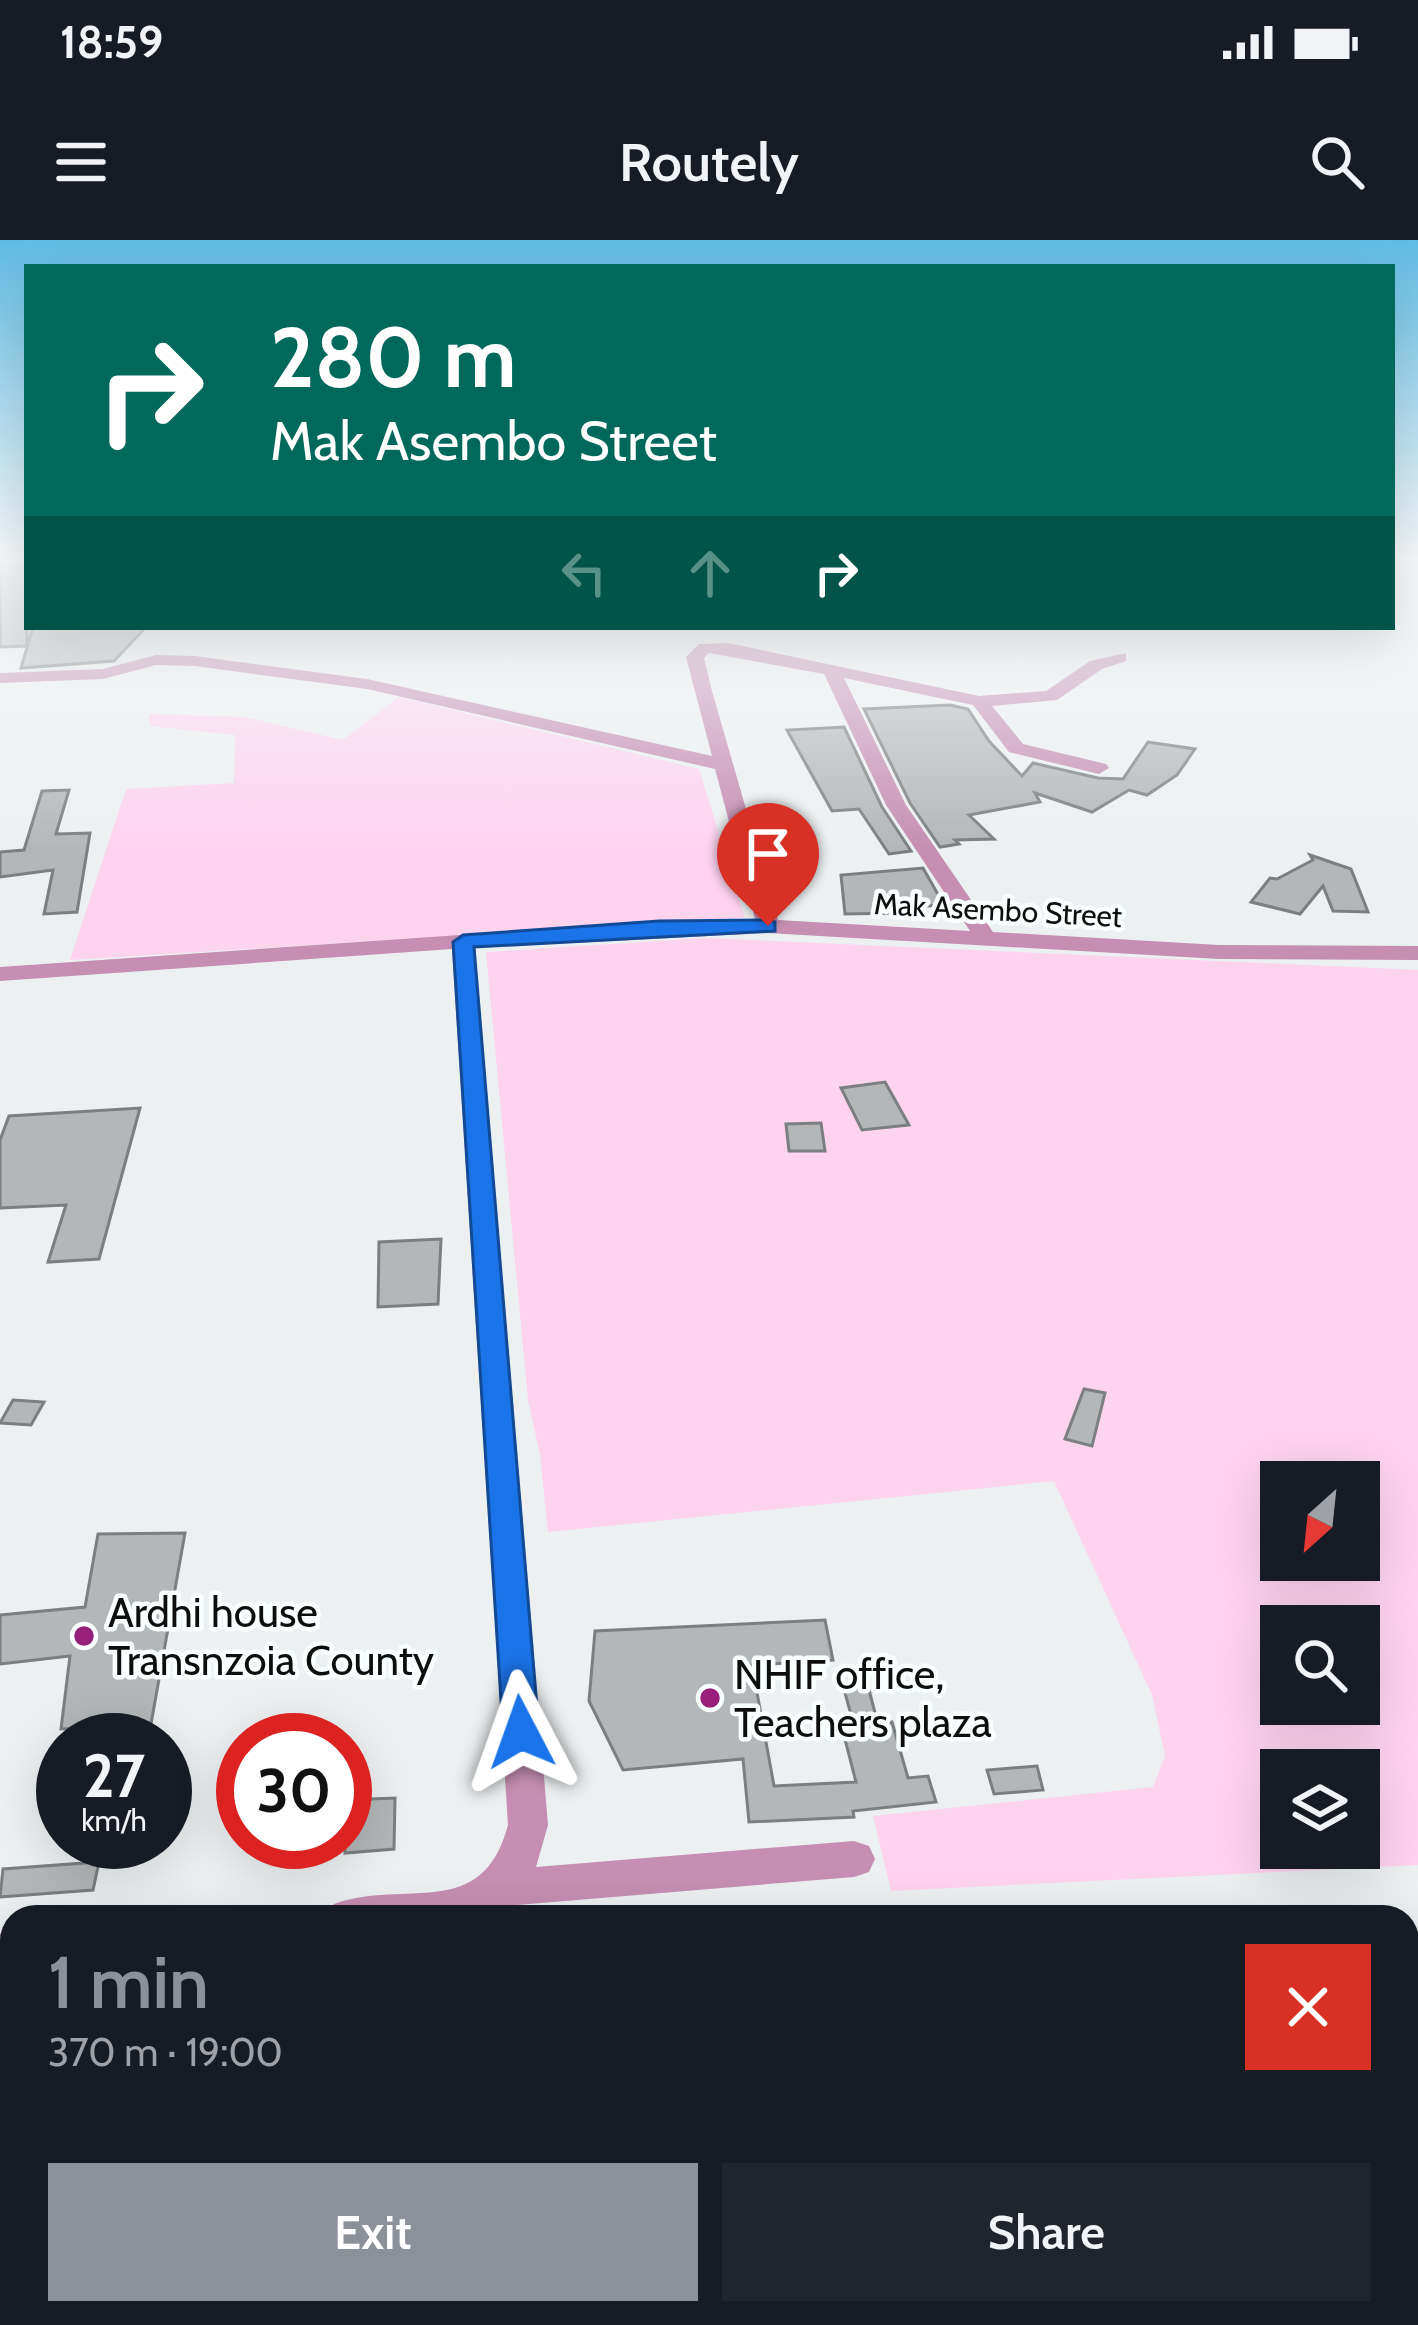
<!DOCTYPE html>
<meta charset="utf-8">
<style>
body{margin:0;font-family:Cabin,sans-serif;background:#20242c;color:#f1f3f6;height:100vh;display:flex;flex-direction:column;font-size:45px;white-space:nowrap}
*{box-sizing:border-box;margin:0}
p{font-size:39px;color:#9ea1a6}
.icon{flex:none;width:66px;height:66px;fill:none;stroke:currentColor;stroke-width:2;stroke-linecap:round;stroke-linejoin:round}
.map{position:relative;flex:1;overflow:hidden}
.details{position:absolute;left:0px;top:1665px;width:1419px;height:420px;display:flex;flex-direction:column;background:#171b24;border-radius:36px 36px 0 0;box-shadow:0 12px 48px #0002}
.details>*{flex:none}
.hud{position:absolute;left:24px;top:24px;width:1371px;height:366px;border-radius:0px;box-shadow:0 12px 48px #0002;background:#00695c;color:#fff;overflow:hidden}
.needle{width:78px;rotate:207deg}
.controls{position:absolute;left:1260px;top:1221px;display:grid;gap:24px}
.controls a{display:grid;place-items:center;width:120px;height:120px;border-radius:0px;background:#171b24;box-shadow:0 12px 48px #0002;font-size:60px}
.speed{position:absolute;left:36px;top:1473px;display:flex;gap:24px;font-size:60px;font-weight:700;text-align:center}
.speed>*{display:grid;place-content:center;width:156px;height:156px;border-radius:50%;background:#171b24;box-shadow:0 12px 48px #0002;line-height:1}
.speed small{font-size:30px;font-weight:400}
.speed .limit{border:18px solid #d22;background:#fff;color:#111}
.pin{position:absolute;display:grid;place-items:center;width:102px;height:102px;color:#fff;margin:-123px -51px;border-radius:50% 50% 50% 0;rotate:-45deg;box-shadow:0 0 12px #0007}
.pin .icon{rotate:45deg}
.me{position:absolute;width:132px;margin:-66px;rotate:356deg;stroke-linejoin:round;filter:drop-shadow(0 0 9px #0008)}
.turn{display:flex;align-items:center;gap:42px;height:252px;padding:0 48px;font-size:54px}
.turn .icon{width:156px;height:156px;stroke-width:2.5}
.turn b{display:block;font-size:84px;line-height:102px}
.lanes{display:flex;align-items:center;height:114px;padding:0 48px;background:#0003;justify-content:center;gap:60px;direction:ltr}
.lanes .off{opacity:.35}
.round{display:grid;place-items:center;flex:none;width:126px;height:126px;border-radius:0px;background:#20242c}
.headline{display:flex;align-items:center;justify-content:space-between;height:204px;padding:0 48px}
h1{font-size:72px;font-weight:600;line-height:90px;color:#8c9099}
.primary-button{display:flex;gap:24px;margin-top:auto;padding:24px 48px}
.primary-button a{flex:1;height:138px;border-radius:0px;background:#8c9099;color:#fff;font-size:48px;font-weight:600;line-height:138px;text-align:center}
.primary-button a+a{background:#20242c;color:#f1f3f6}
.status{display:flex;justify-content:space-between;align-items:center;height:84px;padding:0 60px;background:#171b24;direction:ltr}
.status svg{height:33px;fill:currentColor}
header{display:flex;justify-content:space-between;align-items:center;height:156px;padding:0 48px;background:#171b24;font-size:54px;font-weight:600}
.map>svg:first-child{display:block}
.green{fill:#fdd3ee;fill-rule:evenodd}
.building{fill:#b3b7b8;stroke:#7b7f80;stroke-width:3}
.lines{fill:none;stroke-linecap:round;stroke-linejoin:round}
.minor{fill:#c58eb2;fill-rule:evenodd}
.route{fill:#1a73e8;stroke:#114b97;stroke-width:3}
.poi-dot{fill:#98207a;stroke:#f9feff;stroke-width:4.5}
.labels{text-anchor:middle;dominant-baseline:central;stroke-width:9;stroke-linejoin:round;paint-order:stroke}
.far-street-label{font-size:30px;fill:#0d0e0e;stroke:#f9feff}
.near-poi-label{font-size:42px;fill:#0d0e0e;stroke:#f9feff;text-anchor:start}
</style>
<div class="status"><b>18:59</b><svg viewBox="0 0 49 12"><path d="M0 12V9h3v3zM5 12V6h3v6zM10 12V3h3v9zM15 12V0h3v12zM26 1h20v11H26zM47 4h2v5h-2z"/></svg></div>
<header><svg class="icon" aria-label="menu" viewBox="0 0 24 24"><path d="M4 6h16M4 12h16M4 18h16"/></svg>Routely<svg class="icon" aria-label="search" viewBox="0 0 24 24"><circle cx="10" cy="10" r="6"/><path d="M15 15l6 6"/></svg></header>
<div class="map">
<svg width="1418" height="2085" viewBox="0 0 1418 2085">
<rect width="100%" height="100%" fill="#ecf0f1"/>
<!-- green -->
<g class="green">
<path d="M399,457L699,529L745,678L70,720L126,549L234,543L235,495L150,486L149,474L244,477L343,500Z"/>
<path d="M707,698L1418,730V1625L891,1651L873,1576L1153,1547L1165,1516L1152,1455L1054,1241L548,1292L540,1215L528,1160L486,712ZM1281,1242H1359V1320H1281ZM1281,1386H1359V1464H1281ZM1281,1530H1359V1608H1281Z"/>
</g>
<!-- building -->
<g class="building">
<path d="M0,317H27V406L0,407Z"/>
<path d="M33,387H146L114,421L21,428Z"/>
<path d="M950,465L968,469L989,501L1022,536L1033,523L1098,538L1123,539L1148,502L1195,509L1177,535L1147,555L1129,550L1092,572L1035,553L1040,562L969,575L994,599L955,600L959,604L940,607L910,563L864,469Z"/>
<path d="M844,487L882,567L911,611L889,614L859,569L832,571L787,490Z"/>
<path d="M69,550L56,594L90,593L77,672L44,674L53,630L0,637V612L24,610L42,551Z"/>
<path d="M1310,615L1351,629L1368,672L1333,671L1323,646L1300,674L1251,662L1270,638L1277,639L1313,620Z"/>
<path d="M923,628L944,665L897,668L898,673L845,674L841,635Z"/>
<path d="M885,842L909,885L862,890L841,848Z"/>
<path d="M140,868L99,1019L48,1022L66,965L0,968V900L9,876Z"/>
<path d="M821,883L825,911H789L786,884Z"/>
<path d="M441,999L438,1064L378,1067L379,1002Z"/>
<path d="M1084,1149L1105,1153L1092,1206L1065,1199Z"/>
<path d="M13,1160L44,1162L31,1185L0,1183Z"/>
<path d="M185,1293L151,1484L61,1489L70,1416L0,1424V1375L85,1367L98,1294Z"/>
<path d="M825,1380L833,1420L752,1425L774,1546L856,1542L842,1488L854,1486L844,1449L868,1446L878,1484L892,1482L908,1538L928,1536L936,1562L853,1571L854,1577L749,1582L743,1519L623,1530L589,1461L595,1391Z"/>
<path d="M1037,1526L1043,1550L994,1554L987,1530Z"/>
<path d="M395,1558L394,1609L345,1613V1560Z"/>
<path d="M99,1622L93,1650L0,1657L3,1629Z"/>
</g>
<g class="lines">
<!-- minor -->
<g class="minor">
<path d="M728,403L979,456L1046,451L1090,421L1126,413V421L1102,429L1057,460L992,466L1023,504L1106,524L1109,528L1099,534L1009,512L973,465L844,438L906,565L993,692L1219,705L1418,706V720L1219,719L768,693L475,708L548,1585L536,1627L854,1601L869,1606L875,1619L869,1632L854,1637L504,1666L482,1677H328L334,1664C405,1638 482,1683 508,1585L452,709L0,741V727L659,681L755,679L715,529L367,449L195,426L156,425L103,439L0,443V433L103,429L156,415L195,416L367,439L712,516L686,417L699,404ZM709,413L824,434L886,565L970,691L778,680L712,451L704,418Z"/>
<path d="M12,1693V1731L0,1732V1694Z"/>
<path d="M12,2067V2073H169L164,2085H15L10,2073Z"/>
</g>
</g>
<!-- sky -->
<linearGradient id="sky" x2="0" y2="1"><stop stop-color="#60bce4"/><stop offset="0.52" stop-color="#f6f8f9"/><stop offset="1" stop-color="#f6f8f9" stop-opacity="0"/></linearGradient>
<rect width="1418" height="609" fill="url(#sky)"/>
<!-- route -->
<path class="route" d="M768,680L775,682V691L474,707L539,1492L534,1502L521,1506L509,1502L503,1492L453,702L463,695L659,681Z"/>
<!-- markers -->
<g class="poi-dot">
<circle cx="84" cy="1396" r="12"/>
<circle cx="710" cy="1458" r="12"/>
</g>
<g class="labels">
<!-- far-street labels -->
<g class="far-street-label">
<text transform="translate(998 670) rotate(3)">Mak Asembo Street</text>
</g>
<!-- near-poi labels -->
<g class="near-poi-label">
<text x="108" y="1372">Ardhi house<tspan x="108" dy="48">Transnzoia County</tspan></text>
<text x="734" y="1434">NHIF office,<tspan x="734" dy="48">Teachers plaza</tspan></text>
</g>
</g>
</svg>
<div class="controls">
<a><svg class="needle" viewBox="-14 -14 28 28"><path d="M0-13l5 13h-10z" fill="#e53935"/><path d="M0 13l5-13h-10z" fill="#9ea1a6"/></svg></a>
<a><svg class="icon" aria-label="search" viewBox="0 0 24 24"><circle cx="10" cy="10" r="6"/><path d="M15 15l6 6"/></svg></a>
<a><svg class="icon" aria-label="layers" viewBox="0 0 24 24"><path d="M12 4l9 5-9 5-9-5zM3 14l9 5 9-5"/></svg></a>
</div>
<div class="speed"><div>27<small>km/h</small></div><div class="limit">30</div></div>
<div class="pin" style="left:768px;top:686px;background:#d93025"><svg class="icon" aria-label="arrive" viewBox="0 0 24 24"><path d="M6 21V4h12l-3 4 3 4H6"/></svg></div>
<svg class="me" style="left:521px;top:1492px" viewBox="-20 -20 40 40"><path d="M0-17L14 15 0 8-14 15z" fill="#1a73e8" stroke="#fff" stroke-width="4"/></svg>
<div class="hud">
<div class="turn"><svg class="icon" aria-label="right" viewBox="0 0 24 24"><path d="M7 20v-9h11M14 6l5 5-5 5"/></svg><div><b>280 m</b>Mak Asembo Street</div></div>
<div class="lanes"><svg class="icon off" aria-label="left" viewBox="0 0 24 24"><path d="M17 20v-9H6M10 6l-5 5 5 5"/></svg><svg class="icon off" aria-label="ahead" viewBox="0 0 24 24"><path d="M12 20V5M6 11l6-6 6 6"/></svg><svg class="icon" aria-label="right" viewBox="0 0 24 24"><path d="M7 20v-9h11M14 6l5 5-5 5"/></svg></div>
</div>
<section class="details">
<div class="headline"><div><h1>1 min</h1><p>370 m · 19:00</p></div><a class="round" style="background:#d93025;color:#fff"><svg class="icon" aria-label="close" viewBox="0 0 24 24"><path d="M6 6l12 12M18 6L6 18"/></svg></a></div>
<div class="primary-button"><a>Exit</a><a>Share</a></div>
</section>
</div>
